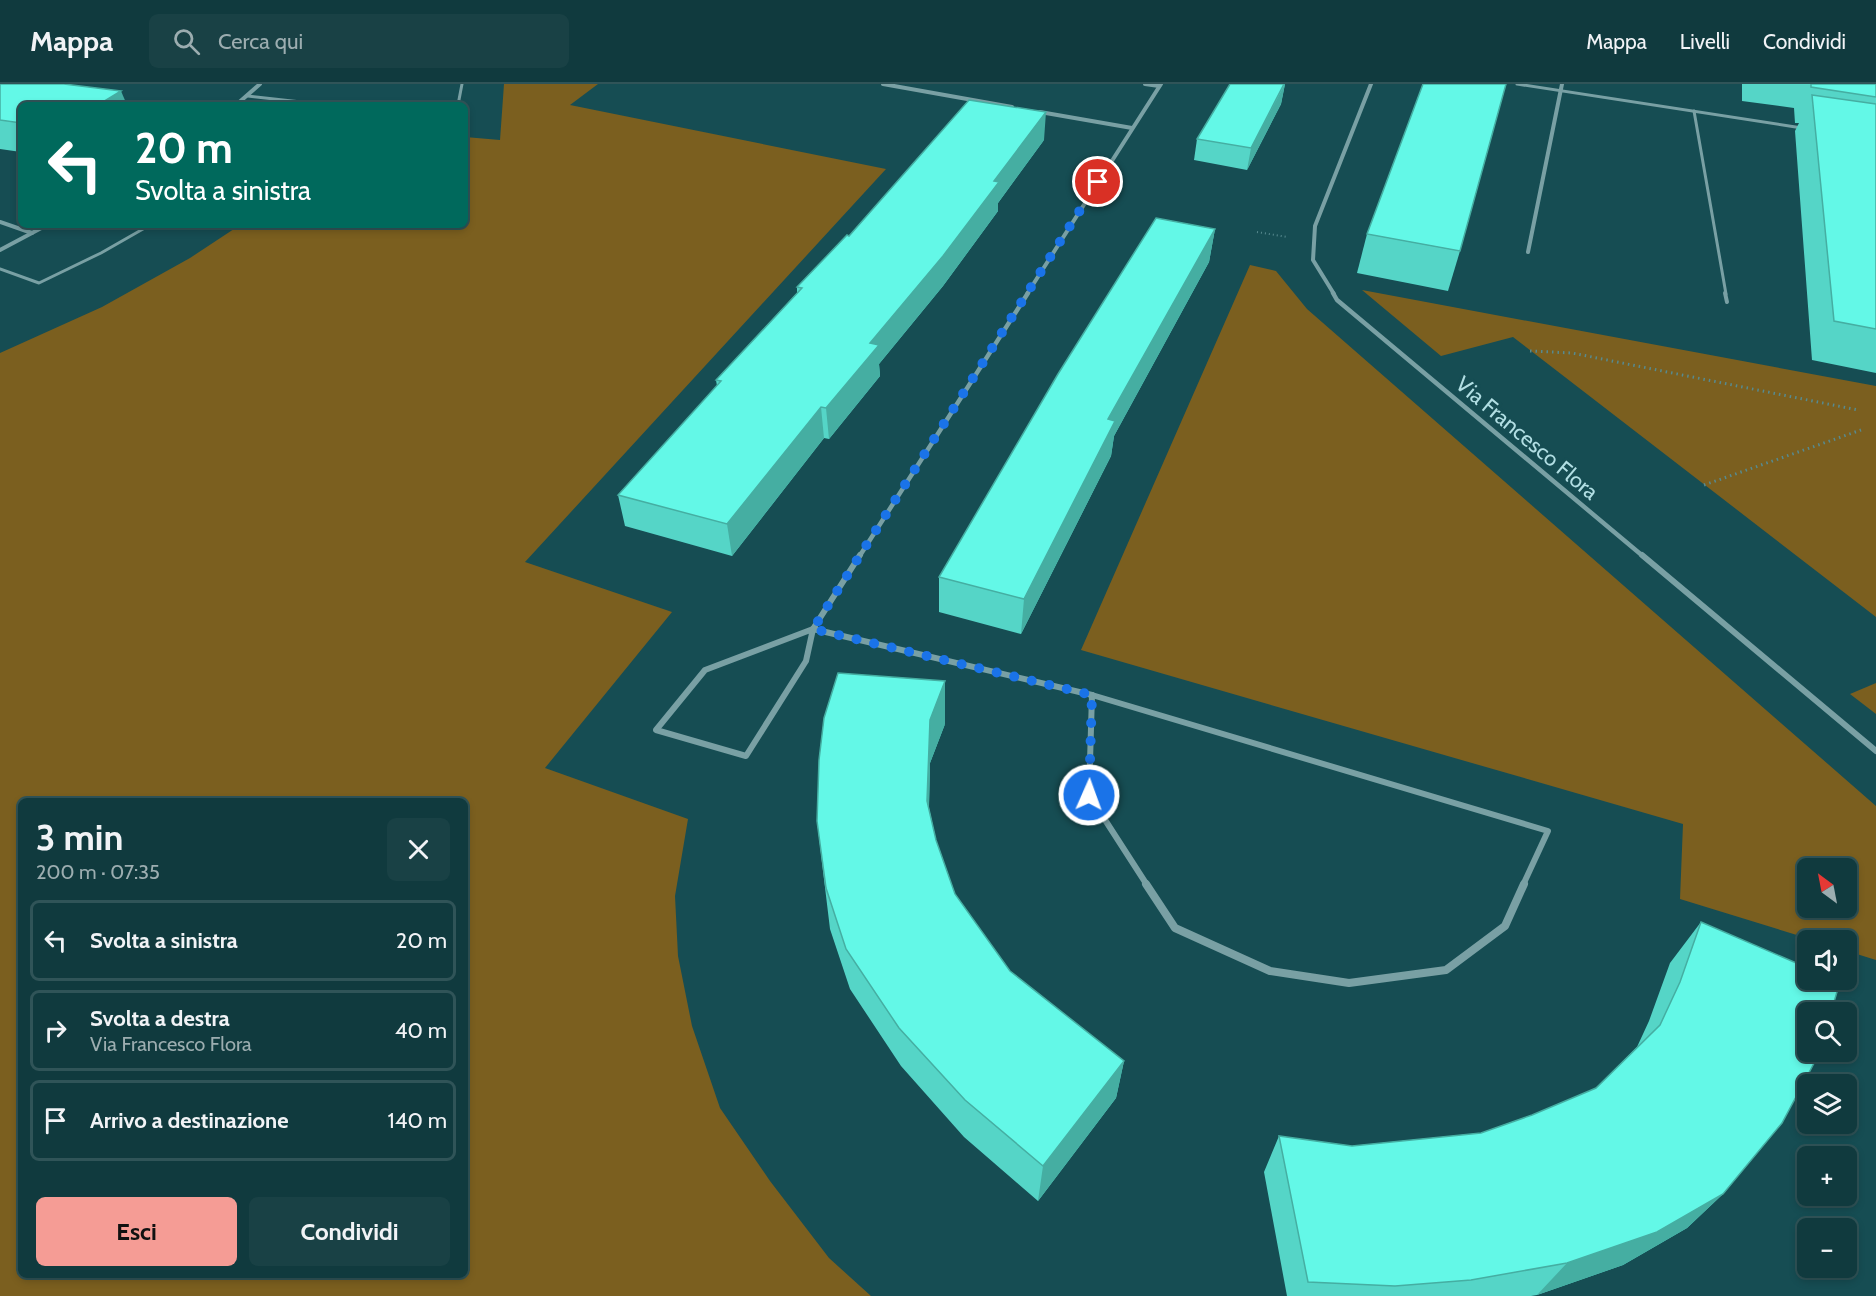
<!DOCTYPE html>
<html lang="it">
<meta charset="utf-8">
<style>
body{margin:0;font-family:Cabin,sans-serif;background:#194145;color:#f1f3f6;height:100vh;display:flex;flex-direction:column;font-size:22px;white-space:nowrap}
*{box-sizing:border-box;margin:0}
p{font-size:20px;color:#9cadb0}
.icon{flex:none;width:33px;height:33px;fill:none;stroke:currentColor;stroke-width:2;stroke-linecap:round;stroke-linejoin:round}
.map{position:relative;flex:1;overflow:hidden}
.panel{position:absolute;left:18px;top:714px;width:450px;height:480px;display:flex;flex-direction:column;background:#103a3e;border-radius:9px;box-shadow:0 3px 9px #0003,0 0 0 2px #305458}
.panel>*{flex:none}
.guide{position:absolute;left:18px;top:18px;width:450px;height:126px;border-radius:9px;box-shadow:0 3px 9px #0003,0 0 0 2px #305458;background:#00695c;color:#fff;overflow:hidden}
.needle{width:39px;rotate:328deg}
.buttons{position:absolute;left:1797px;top:774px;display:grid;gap:12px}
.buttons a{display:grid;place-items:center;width:60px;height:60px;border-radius:9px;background:#103a3e;box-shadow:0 3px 9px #0003,0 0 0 2px #305458;font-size:30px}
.pin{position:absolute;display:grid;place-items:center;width:51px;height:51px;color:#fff;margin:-26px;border:3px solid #fff;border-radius:50%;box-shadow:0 2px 6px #0007}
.me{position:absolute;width:66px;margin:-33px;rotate:2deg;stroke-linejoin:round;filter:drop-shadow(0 0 4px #0008)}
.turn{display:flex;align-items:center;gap:21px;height:126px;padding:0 18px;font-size:27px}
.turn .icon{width:78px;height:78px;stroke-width:2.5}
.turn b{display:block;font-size:42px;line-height:51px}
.round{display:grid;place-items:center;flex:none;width:63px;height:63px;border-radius:9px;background:#194145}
.summary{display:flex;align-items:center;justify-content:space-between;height:102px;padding:0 18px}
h1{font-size:36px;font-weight:700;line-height:45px}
.primary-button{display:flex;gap:12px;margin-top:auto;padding:12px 18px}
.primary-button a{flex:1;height:69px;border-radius:9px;background:#f59c95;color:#111;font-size:24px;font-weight:700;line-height:69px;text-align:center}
.primary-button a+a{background:#194145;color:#f1f3f6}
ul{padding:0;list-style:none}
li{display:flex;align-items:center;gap:18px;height:81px;margin:0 12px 9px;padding:0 6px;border:3px solid #305458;border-radius:9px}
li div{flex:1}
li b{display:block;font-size:22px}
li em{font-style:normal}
header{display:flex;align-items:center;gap:36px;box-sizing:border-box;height:84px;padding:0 30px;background:#103a3e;border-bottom:2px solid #305458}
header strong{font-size:28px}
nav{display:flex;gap:33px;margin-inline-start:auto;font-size:21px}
.search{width:420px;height:54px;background:#194145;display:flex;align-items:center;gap:15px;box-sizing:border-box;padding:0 21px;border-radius:9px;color:#9cadb0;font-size:22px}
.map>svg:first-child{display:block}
.green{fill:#7b5f1f;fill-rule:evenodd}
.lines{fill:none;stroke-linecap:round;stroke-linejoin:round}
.path-far1{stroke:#578a8f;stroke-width:2;stroke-dasharray:1 3;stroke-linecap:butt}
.path{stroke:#578a8f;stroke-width:3;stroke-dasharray:1.5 4;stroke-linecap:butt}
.service-far1{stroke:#79a0a4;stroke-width:3}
.service{stroke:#79a0a4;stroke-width:4}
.minor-far3{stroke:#79a0a4;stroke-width:4}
.minor-far2{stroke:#79a0a4;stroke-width:4.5}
.minor-far1{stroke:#79a0a4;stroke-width:6}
.minor{stroke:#79a0a4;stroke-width:8}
.wall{fill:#55d5c7}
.shaded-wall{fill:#45aea2}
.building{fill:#63f8e7;stroke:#45aea2;stroke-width:1.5}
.route{stroke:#1a73e8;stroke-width:10;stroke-dasharray:0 18}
.labels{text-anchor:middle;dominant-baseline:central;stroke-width:6;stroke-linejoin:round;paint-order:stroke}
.street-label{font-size:22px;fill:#b1dee3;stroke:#164d53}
</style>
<header>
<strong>Mappa</strong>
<div class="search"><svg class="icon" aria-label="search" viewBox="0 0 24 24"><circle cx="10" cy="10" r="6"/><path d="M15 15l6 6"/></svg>Cerca qui</div>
<nav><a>Mappa</a><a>Livelli</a><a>Condividi</a></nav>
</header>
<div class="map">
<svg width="1876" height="1212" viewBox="0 0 1876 1212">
<rect width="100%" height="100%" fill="#164d53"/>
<!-- green -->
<g class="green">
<path d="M504,0H598L570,21L886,85L525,478L672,528L545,684L688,735L675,812L678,872L692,942L720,1024L770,1097L829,1174L871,1212H0V269L102,223L190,174L240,141H465V53L500,56ZM21,717H465V1191H21Z"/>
<path d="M1250,181L1276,187L1307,225L1876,722V876L1847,867L1846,856H1813L1680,815L1683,740L1081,566ZM1846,784V824H1808V784Z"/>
<path d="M1362,206L1876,302V533L1513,253L1441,272Z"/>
<path d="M1876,599V630L1850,610Z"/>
</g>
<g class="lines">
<!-- path-far1 -->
<path class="path-far1" d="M1257,148L1287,153"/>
<!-- path -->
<g class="path">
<path d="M1530,267L1572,269L1858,326"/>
<path d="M1704,401L1861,346"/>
</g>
<!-- service-far1 -->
<g class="service-far1">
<path d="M1517,0L1802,44"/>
<path d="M248,12L328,21"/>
<path d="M458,21L462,0"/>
<path d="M1694,27L1726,210"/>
<path d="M0,185L39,199L101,169L150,141"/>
</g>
<!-- service -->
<path class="service" d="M1725,209L1727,218"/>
<!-- minor-far3 -->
<g class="minor-far3">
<path d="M883,0L1012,23"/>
<path d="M1145,0L1159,2"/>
<path d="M236,21L260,0"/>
<path d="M1040,28L1132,44"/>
<path d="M0,138L32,149"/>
<path d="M0,166L47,141"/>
<path d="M1528,168L1562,0"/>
<path d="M1027,210L1161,0"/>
<path d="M1334,210L1313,176L1315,142L1371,0"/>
</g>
<!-- minor-far2 -->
<g class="minor-far2">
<path d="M1333,209L1337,216L1644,473"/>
<path d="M859,473L1028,209"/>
</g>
<!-- minor-far1 -->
<g class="minor-far1">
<path d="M1642,471L1876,667"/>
<path d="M813,545L1092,611"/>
<path d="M813,545L806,577L746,672L656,646L705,586Z"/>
<path d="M813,545L860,471"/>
<path d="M1092,611L1548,747L1523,801"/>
<path d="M1092,611L1089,711L1147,801"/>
</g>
<!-- minor -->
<path class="minor" d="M1146,800L1175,844L1270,887L1349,899L1446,886L1505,842L1524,800"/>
</g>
<!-- wall -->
<g class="wall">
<path d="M0,0L21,21V68L0,65Z"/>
<path d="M1285,0L1281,20L1247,86L1194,76L1197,55Z"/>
<path d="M1742,0H1876V289L1812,276L1795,47L1799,39H1795L1794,24L1742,17Z"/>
<path d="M1044,56L998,119V127L943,202L879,280L880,292L829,355L824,354L732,472L625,442L618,411L717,302L716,296L797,209V203L849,152Z"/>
<path d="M1215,145L1209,178L1114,352L1111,372L1021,550L939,528V493Z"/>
<path d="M1367,150L1460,167L1448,207L1357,189Z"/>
<path d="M945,640L930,679L929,724L936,756L955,810L1010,887L1124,977L1116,1014L1038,1117L964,1053L901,982L850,905L830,845L817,737Z"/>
<path d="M1701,838L1723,1110L1687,1144L1623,1181L1537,1211L1531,1212H1287L1264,1088L1279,1052L1352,1062L1481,1049L1532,1031L1596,1004L1637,963L1649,937L1670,879Z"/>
</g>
<!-- shaded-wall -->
<g class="shaded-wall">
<path d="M1285,0L1281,20L1247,86L1251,64Z"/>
<path d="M121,7L127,21H98Z"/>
<path d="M1046,28L1044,56L998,119V127L943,202L879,280L880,292L829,355L826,324L870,259Z"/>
<path d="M1215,145L1209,178L1114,352L1111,372L1021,550L1024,515L1108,335Z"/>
<path d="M821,323L824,354L732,472L727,440Z"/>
<path d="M945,597V640L930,679L928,759L927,717L930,636Z"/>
<path d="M1124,977L1116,1014L1038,1117L1043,1082Z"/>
<path d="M1723,1110L1687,1144L1623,1181L1537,1211L1567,1179Z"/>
</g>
<!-- building -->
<g class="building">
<path d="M0,0H64L121,7L98,21H21V39L0,36Z"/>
<path d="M1230,0H1284L1251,64L1197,55Z"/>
<path d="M1423,0H1506L1460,167L1367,150Z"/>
<path d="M1811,0H1876V13L1811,3Z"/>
<path d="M1812,11L1876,20V245L1834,237Z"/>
<path d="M969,16L1046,28L994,97L999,98L943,172L870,259L879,261L826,324L821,323L727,440L618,411L721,297L716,296L802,204L797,203L847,151L849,152Z"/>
<path d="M1156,134L1215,145L1108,335L1115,337L1024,515L939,493L1058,290Z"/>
<path d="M838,589L945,597L930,636L927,717L936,756L955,810L1010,887L1124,977L1043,1082L965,1016L899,944L846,865L826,804L817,737L819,676L824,634Z"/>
<path d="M1701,838L1808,884V896H1835L1840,898L1831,928H1808V968H1820L1782,1039L1723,1110L1657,1148L1567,1179L1471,1196L1395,1202L1308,1198L1279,1052L1352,1062L1481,1049L1532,1031L1596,1004L1660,941L1680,898Z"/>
</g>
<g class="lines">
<!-- route -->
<path class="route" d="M1089,711L1092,611L813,545L1098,98"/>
</g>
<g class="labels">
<!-- street labels -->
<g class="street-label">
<text transform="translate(1527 354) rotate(40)">Via Francesco Flora</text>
</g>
</g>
</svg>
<div class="buttons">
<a><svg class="needle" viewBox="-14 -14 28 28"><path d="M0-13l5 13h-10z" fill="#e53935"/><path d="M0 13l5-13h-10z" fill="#9cadb0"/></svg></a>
<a><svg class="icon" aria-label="sound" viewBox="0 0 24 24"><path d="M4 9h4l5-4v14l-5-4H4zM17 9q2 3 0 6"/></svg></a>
<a><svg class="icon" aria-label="search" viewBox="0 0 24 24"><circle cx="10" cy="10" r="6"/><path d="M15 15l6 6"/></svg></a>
<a><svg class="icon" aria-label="layers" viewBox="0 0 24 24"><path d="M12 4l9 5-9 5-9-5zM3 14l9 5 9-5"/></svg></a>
<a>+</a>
<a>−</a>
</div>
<div class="pin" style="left:1098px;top:98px;background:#d93025"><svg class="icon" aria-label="arrive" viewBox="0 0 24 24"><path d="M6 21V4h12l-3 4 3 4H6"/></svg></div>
<svg class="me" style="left:1089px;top:711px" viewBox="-20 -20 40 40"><circle r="17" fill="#1a73e8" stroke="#fff" stroke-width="3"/><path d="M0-11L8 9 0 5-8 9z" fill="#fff"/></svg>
<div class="guide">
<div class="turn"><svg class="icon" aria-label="left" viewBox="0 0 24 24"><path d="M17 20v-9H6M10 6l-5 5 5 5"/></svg><div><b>20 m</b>Svolta a sinistra</div></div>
</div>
<section class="panel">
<div class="summary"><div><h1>3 min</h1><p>200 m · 07:35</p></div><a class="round"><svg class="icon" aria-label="close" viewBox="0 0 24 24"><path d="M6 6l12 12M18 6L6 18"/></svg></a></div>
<ul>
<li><svg class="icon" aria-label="left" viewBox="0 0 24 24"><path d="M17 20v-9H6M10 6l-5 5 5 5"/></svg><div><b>Svolta a sinistra</b></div><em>20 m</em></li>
<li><svg class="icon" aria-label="right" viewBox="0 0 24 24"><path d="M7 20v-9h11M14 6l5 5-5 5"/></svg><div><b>Svolta a destra</b><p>Via Francesco Flora</p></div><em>40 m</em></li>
<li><svg class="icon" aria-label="arrive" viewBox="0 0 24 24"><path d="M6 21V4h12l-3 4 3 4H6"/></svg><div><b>Arrivo a destinazione</b></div><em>140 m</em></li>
</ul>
<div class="primary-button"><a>Esci</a><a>Condividi</a></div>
</section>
</div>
